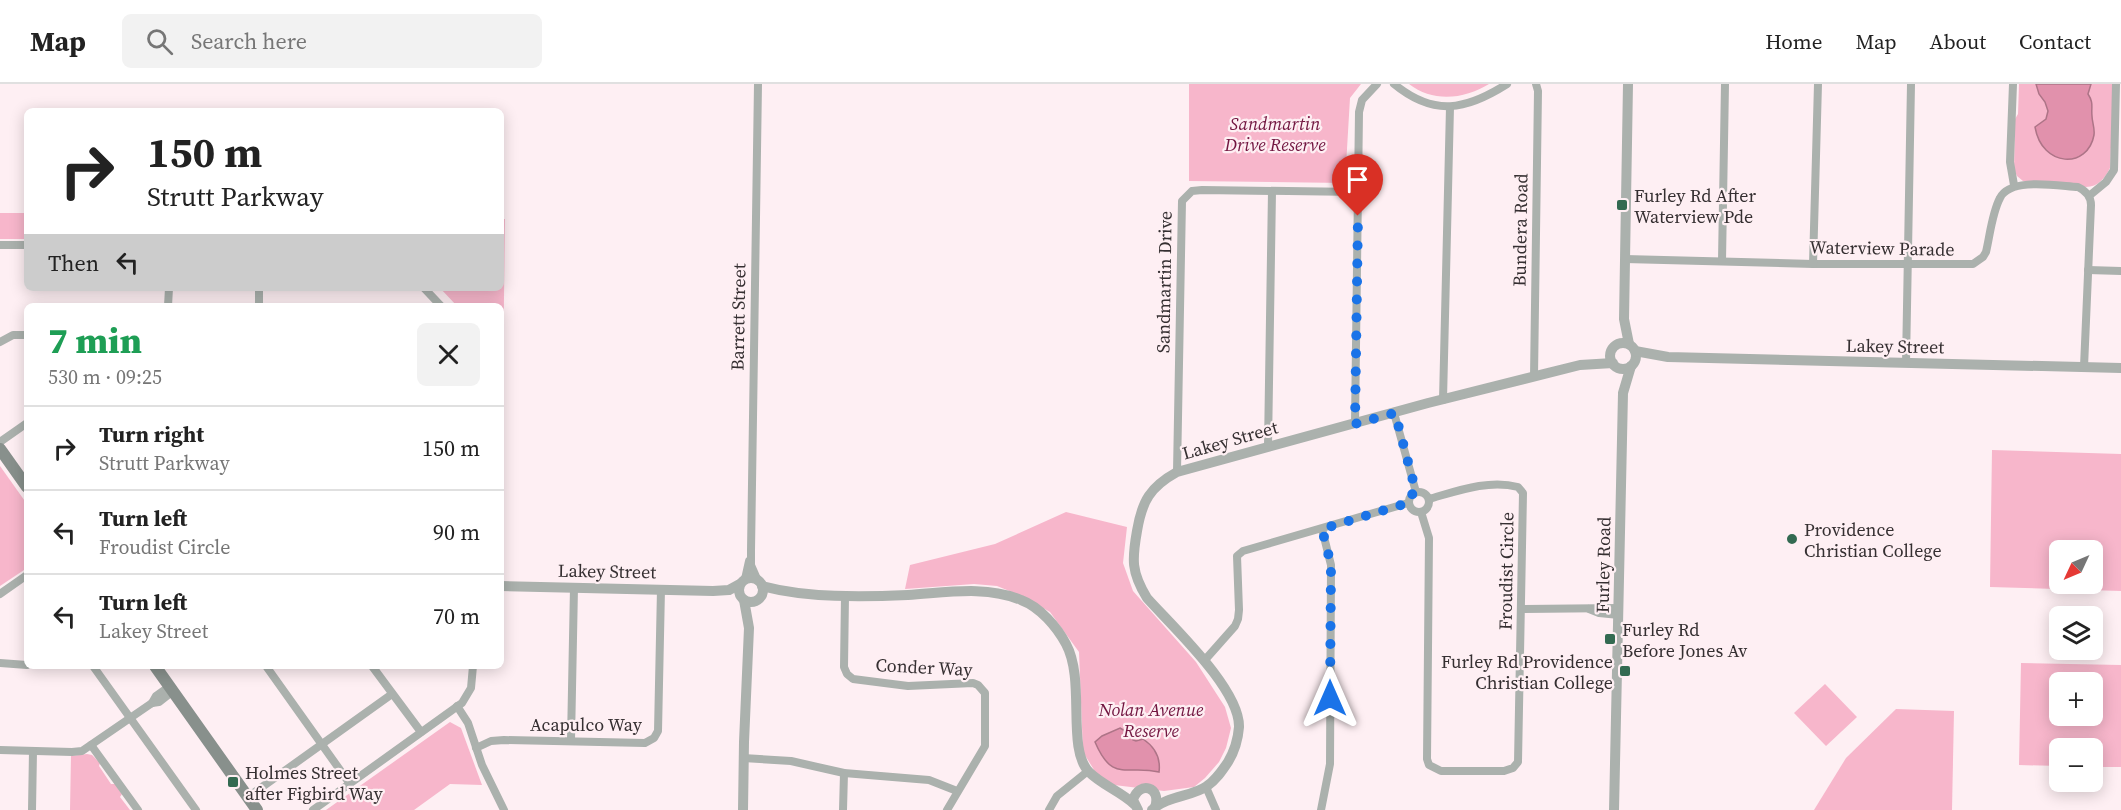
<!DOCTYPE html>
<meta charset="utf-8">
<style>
body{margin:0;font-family:"Source Serif 4",serif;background:#f2f2f2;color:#222;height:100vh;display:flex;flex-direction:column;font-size:22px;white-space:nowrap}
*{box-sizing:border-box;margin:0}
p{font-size:20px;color:#767676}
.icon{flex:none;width:33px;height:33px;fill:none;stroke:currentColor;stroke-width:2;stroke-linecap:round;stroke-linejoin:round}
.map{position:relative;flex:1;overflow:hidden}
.drawer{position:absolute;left:24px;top:219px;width:480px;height:366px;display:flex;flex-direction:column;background:#fff;border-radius:9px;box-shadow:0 3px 15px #0003}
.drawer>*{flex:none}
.hud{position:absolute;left:24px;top:24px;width:480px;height:183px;border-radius:9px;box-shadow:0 3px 15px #0003;background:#fff;color:#222;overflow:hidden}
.needle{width:39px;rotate:226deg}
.tools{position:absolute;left:2049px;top:456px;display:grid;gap:12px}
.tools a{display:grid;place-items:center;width:54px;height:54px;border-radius:9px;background:#fff;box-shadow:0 3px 15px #0003;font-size:30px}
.pin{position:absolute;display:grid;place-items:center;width:51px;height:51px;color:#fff;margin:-62px -26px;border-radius:50% 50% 50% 0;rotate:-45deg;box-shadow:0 0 6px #0007}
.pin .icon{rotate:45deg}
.me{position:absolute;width:66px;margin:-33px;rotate:0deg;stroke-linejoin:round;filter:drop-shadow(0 0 4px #0008)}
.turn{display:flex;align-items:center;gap:21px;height:126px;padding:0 24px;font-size:27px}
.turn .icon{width:78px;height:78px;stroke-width:2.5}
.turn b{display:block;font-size:42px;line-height:51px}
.then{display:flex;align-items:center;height:57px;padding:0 24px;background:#0003;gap:12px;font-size:22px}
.round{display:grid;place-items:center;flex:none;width:63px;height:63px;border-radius:9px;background:#f2f2f2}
.headline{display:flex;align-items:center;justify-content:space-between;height:102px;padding:0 24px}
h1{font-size:36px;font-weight:800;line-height:45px;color:#1e9e55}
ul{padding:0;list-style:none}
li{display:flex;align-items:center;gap:18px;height:84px;padding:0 24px;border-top:2px solid #e0e0e0}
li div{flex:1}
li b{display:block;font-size:22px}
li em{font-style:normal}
header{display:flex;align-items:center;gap:36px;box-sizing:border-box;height:84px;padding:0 30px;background:#fff;border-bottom:2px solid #e0e0e0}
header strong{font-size:28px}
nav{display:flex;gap:33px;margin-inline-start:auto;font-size:21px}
.search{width:420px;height:54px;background:#f2f2f2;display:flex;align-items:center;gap:15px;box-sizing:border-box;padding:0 21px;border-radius:9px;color:#767676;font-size:22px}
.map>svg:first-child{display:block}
.green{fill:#f7b6cb;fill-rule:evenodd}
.water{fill:#e191ac;stroke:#ad7487;stroke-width:1.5}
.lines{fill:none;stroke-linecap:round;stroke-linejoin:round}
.minor{stroke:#abb1ad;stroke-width:8}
.tertiary{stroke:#abb1ad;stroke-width:10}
.secondary{stroke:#88908c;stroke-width:12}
.route{stroke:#1a73e8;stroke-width:10;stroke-dasharray:0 18}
.poi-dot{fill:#336a51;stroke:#feeff3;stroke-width:2}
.labels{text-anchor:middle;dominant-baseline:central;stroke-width:4.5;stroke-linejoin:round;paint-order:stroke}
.park-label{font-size:18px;font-style:italic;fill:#721540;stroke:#feeff3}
.poi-label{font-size:18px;fill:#352f31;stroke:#feeff3;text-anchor:start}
.street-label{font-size:18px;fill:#352f31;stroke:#feeff3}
</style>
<header>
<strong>Map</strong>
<div class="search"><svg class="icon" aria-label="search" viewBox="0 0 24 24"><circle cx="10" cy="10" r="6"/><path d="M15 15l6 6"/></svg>Search here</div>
<nav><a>Home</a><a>Map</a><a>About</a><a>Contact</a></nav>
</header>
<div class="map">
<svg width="2121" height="726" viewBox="0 0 2121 726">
<rect width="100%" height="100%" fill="#feeff3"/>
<!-- green -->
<g class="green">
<path d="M1189,0H1361L1350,14L1345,99L1189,97Z"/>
<path d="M1409,0H1489C1465,15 1433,19 1409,0Z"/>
<path d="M2019,0H2114L2110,84C2105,94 2098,103 2086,103L2023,97L2017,92L2014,85L2015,35L2018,30Z"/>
<rect x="0" y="129" width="27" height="26"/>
<path d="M501,135H505L501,450V222H457L440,204H501Z"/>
<path d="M1992,366L2121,370V507L1990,503ZM2060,466H2092V500H2060Z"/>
<path d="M0,382L27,420V484L0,502Z"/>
<path d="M1066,428L1127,443L1123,479L1133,507L1196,578L1225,623L1231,644L1226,664L1219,678L1205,694L1194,703L1164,707L1114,701L1096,689L1083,668L1079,568L1050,528L1022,512L997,502L974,500L905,505L910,481L995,460Z"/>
<path d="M2021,579L2121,581V683H2093L2092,664H2060L2059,682L2019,681ZM2060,598H2092V632H2060Z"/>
<path d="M1825,600L1857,633L1826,662L1794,629Z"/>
<path d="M1896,625L1954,627L1952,726H1814L1846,674Z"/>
<path d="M450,638L461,644L482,701L450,700L414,726H326Z"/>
<path d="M87,670L92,671L100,679L99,682L111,700H115L122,710L120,713L130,726H70L71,672Z"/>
</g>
<!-- water -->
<g class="water">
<path d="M2036,0H2091L2088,10C2094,19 2091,23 2092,32C2092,38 2095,44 2094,51C2088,85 2042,84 2035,43L2046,35L2048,27L2045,18L2039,10Z"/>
<path d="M1120,644L1132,651L1133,656L1136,657L1143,655C1155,663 1161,673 1159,688C1126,680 1113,700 1095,658L1102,652Z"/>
</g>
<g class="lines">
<!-- minor -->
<g class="minor">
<path d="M758,0L751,467V481L758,497"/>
<path d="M1394,0C1434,33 1466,26 1507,0"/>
<path d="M2013,0L2010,78L2014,101"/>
<path d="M2089,112L2106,98L2114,86L2116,0"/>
<path d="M0,161H27"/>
<path d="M1625,175L1813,180H1973L1983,173L1986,168C1990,151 1992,129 2000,114C2010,93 2058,102 2078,103C2086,107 2091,112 2091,121L2084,283"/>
<path d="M1722,177L1725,0"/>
<path d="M1813,180L1818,0"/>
<path d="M2088,186L2121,187"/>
<path d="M424,204L441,222"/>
<path d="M168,222L169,204"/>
<path d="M259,222V204"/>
<path d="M0,258L13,251H27"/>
<path d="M1906,279L1911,0"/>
<path d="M1534,293L1538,7L1536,0"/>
<path d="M1443,316L1450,23"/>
<path d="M1394,329L1416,408"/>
<path d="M1355,340L1359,28L1362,16L1377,0"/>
<path d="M0,358L27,339"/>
<path d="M1268,362L1272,107"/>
<path d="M1177,388L1182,117L1192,107L1202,106L1358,108"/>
<circle cx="1419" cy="418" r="10"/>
<path d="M1421,428L1429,454L1427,675L1429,681L1441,687H1504L1513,684L1518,678L1523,409L1518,403C1489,395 1457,407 1429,415"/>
<path d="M745,495L749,477"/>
<path d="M0,510L27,491"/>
<path d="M845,512L844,583L847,590L853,595L908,602L973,599L978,601L985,609V662L947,726"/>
<path d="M1522,525L1619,524"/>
<path d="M1589,525L1599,529L1619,531"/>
<path d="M1204,577L1235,542L1238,535L1239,526L1237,472L1243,467L1408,419"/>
<path d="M0,579L27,581"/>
<path d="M93,582L196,726"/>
<path d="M266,582L350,700"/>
<path d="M372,582L421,648"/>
<path d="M152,619L156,612L170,602"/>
<path d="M457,622L468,639L482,681L504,726"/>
<path d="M571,656L574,503"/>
<path d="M91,661L138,726"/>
<path d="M476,664L491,657L504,656L645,659L654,654L658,647L661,505"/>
<path d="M0,666L72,668L82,667L152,619L159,618L173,607"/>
<path d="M743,674L791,677L844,689L929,696L957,707"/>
<path d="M1206,703L1216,726"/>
<path d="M248,713L392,610"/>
<path d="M32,726L33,667"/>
<path d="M313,726L462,619L471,604L473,582"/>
<path d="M843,726L844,689"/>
<path d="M1049,726L1057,712L1088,687"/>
<path d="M1321,726L1330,680L1331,481L1322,445"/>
</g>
<!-- tertiary -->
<g class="tertiary">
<path d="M1628,0L1624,235L1629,260"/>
<circle cx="1623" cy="272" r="13"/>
<path d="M1635,267L1668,273L2121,284"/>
<circle cx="751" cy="506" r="12"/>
<path d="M501,502L713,507L729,506L740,500"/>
<path d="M762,502C807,514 862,513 908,511C944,509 986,501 1021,516C1040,523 1057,543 1066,560C1086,597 1066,664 1089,688C1102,701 1120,707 1134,720"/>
<path d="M743,726L744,658L749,544L744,516"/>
<path d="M1138,726L1133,716C1139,696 1162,703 1155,723"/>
<path d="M1152,726C1168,711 1192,713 1207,702C1216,696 1222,687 1228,678C1234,668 1238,656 1239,643C1240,605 1172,542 1147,514C1131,488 1132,475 1137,447C1142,417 1150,403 1177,388L1428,319L1580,281L1613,279"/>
<path d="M1614,726L1623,309L1631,282"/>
</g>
<!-- secondary -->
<g class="secondary">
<path d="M0,365L27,403"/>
<path d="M155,582L257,726"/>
</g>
</g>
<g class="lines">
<!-- route -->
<path class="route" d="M1330,614L1331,481L1322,445L1408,419L1411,411L1416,408L1395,329L1355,340L1358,132"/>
</g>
<!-- markers -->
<g class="poi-dot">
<rect x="1616" y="115" width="12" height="12" rx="3"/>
<circle cx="1792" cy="455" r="6"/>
<rect x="1604" y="549" width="12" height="12" rx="3"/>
<rect x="1619" y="581" width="12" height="12" rx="3"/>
<rect x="227" y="692" width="12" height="12" rx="3"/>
</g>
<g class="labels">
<!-- park labels -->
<g class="park-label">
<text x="1275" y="39">Sandmartin<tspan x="1275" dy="21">Drive Reserve</tspan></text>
<text x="1151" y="625">Nolan Avenue<tspan x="1151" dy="21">Reserve</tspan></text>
</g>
<!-- poi labels -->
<g class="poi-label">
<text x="1634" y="111">Furley Rd After<tspan x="1634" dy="21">Waterview Pde</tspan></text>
<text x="1804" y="445">Providence<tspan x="1804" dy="21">Christian College</tspan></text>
<text x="1622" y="545">Furley Rd<tspan x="1622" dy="21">Before Jones Av</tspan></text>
<text x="1613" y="577" text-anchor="end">Furley Rd Providence<tspan x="1613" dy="21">Christian College</tspan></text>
<text x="245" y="688">Holmes Street<tspan x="245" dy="21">after Figbird Way</tspan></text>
</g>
<!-- street labels -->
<g class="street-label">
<text transform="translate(1520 146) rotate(-89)">Bundera Road</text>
<text transform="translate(1882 164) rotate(1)">Waterview Parade</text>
<text transform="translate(1164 198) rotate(-89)">Sandmartin Drive</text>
<text transform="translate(738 233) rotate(-89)">Barrett Street</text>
<text transform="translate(1895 262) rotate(1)">Lakey Street</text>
<text transform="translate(1230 356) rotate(-16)">Lakey Street</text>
<text transform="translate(1603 481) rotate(-89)">Furley Road</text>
<text transform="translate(607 487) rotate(1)">Lakey Street</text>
<text transform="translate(1506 487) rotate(-89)">Froudist Circle</text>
<text transform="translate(924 583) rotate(3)">Conder Way</text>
<text x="586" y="640">Acapulco Way</text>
</g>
</g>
</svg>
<div class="tools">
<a><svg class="needle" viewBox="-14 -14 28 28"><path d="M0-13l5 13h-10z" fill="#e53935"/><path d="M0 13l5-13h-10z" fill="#767676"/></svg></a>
<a><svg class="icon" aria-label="layers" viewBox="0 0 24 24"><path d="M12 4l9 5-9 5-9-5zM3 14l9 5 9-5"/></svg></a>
<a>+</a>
<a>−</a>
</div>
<div class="pin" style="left:1358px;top:132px;background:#d93025"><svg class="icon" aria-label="arrive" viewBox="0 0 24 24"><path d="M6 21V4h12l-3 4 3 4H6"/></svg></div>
<svg class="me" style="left:1330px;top:614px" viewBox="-20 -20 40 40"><path d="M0-17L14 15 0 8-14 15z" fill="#1a73e8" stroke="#fff" stroke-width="4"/></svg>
<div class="hud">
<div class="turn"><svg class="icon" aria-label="right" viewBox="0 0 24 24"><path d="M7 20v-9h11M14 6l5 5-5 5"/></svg><div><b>150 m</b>Strutt Parkway</div></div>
<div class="then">Then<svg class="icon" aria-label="left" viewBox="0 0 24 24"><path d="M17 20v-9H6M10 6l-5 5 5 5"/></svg></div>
</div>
<section class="drawer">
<div class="headline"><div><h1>7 min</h1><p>530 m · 09:25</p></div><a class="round"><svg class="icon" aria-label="close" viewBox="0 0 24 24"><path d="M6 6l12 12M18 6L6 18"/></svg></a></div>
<ul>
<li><svg class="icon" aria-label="right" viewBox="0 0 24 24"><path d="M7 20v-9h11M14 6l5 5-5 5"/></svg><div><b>Turn right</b><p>Strutt Parkway</p></div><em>150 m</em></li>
<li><svg class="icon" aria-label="left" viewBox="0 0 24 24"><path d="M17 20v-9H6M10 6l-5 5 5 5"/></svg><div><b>Turn left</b><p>Froudist Circle</p></div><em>90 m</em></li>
<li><svg class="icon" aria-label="left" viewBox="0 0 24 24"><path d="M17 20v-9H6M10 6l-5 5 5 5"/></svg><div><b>Turn left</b><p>Lakey Street</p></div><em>70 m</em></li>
</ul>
</section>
</div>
